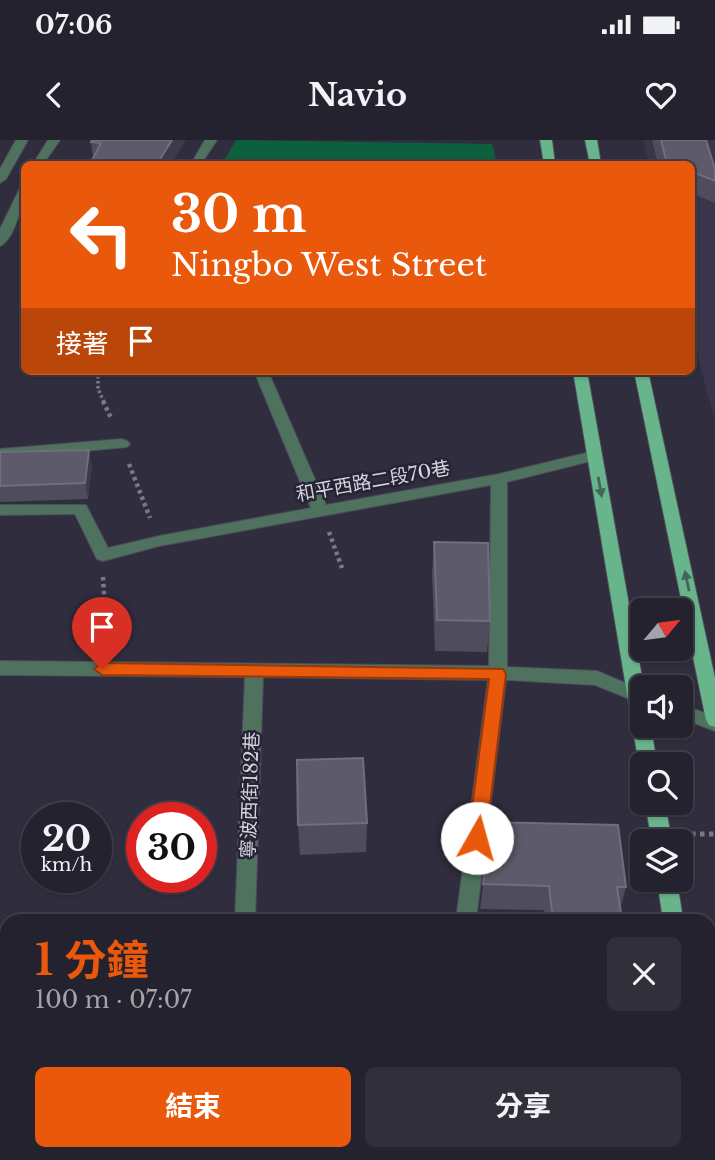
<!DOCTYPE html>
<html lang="zh-TW">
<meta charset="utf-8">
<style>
body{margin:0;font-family:"Libre Baskerville","Noto Sans TC",serif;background:#302f3a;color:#f1f3f6;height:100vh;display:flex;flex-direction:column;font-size:26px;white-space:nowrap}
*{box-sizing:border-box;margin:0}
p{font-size:23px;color:#a3a4aa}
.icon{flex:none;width:38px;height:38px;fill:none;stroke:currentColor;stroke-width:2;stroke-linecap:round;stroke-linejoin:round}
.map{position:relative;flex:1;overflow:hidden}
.panel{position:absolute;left:0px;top:774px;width:716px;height:247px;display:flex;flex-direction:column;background:#24222e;border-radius:21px 21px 0 0;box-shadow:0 2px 5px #0004,0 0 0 2px #413f4a}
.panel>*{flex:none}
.hud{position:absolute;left:21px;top:21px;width:674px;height:214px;border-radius:10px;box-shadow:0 2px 5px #0004,0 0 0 2px #413f4a;background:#ea580c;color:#fff;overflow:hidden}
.needle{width:46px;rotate:61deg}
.buttons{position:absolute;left:630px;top:458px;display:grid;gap:14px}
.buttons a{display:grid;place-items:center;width:63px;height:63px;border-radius:10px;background:#24222e;box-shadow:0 2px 5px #0004,0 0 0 2px #413f4a;font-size:35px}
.speed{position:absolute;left:21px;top:662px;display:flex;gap:14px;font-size:35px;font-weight:700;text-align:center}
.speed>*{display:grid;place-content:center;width:91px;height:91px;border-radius:50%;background:#24222e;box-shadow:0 2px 5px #0004,0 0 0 2px #413f4a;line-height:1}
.speed small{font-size:18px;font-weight:400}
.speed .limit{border:10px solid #d22;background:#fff;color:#111}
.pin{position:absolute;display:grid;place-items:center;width:60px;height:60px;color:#fff;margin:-72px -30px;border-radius:50% 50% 50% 0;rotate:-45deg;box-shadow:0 0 7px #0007}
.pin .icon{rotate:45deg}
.me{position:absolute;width:77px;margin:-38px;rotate:7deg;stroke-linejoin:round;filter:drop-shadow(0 0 5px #0008)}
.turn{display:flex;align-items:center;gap:24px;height:147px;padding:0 35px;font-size:32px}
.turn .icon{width:91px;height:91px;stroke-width:2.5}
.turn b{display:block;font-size:49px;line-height:60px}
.then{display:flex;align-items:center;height:66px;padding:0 35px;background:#0003;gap:14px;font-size:26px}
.round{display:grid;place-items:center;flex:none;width:74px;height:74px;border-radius:10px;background:#302f3a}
.overview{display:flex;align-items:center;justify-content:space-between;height:119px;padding:0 35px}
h1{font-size:42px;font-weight:700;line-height:52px;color:#ea580c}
.cta{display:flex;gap:14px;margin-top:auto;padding:14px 35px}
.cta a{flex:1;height:80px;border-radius:10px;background:#ea580c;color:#fff;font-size:28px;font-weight:700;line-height:80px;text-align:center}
.cta a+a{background:#302f3a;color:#f1f3f6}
.status{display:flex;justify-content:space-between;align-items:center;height:49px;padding:0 35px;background:#24222e;direction:ltr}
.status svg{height:19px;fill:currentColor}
header{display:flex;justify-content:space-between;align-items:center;height:91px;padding:0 35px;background:#24222e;font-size:32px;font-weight:700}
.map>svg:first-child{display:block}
.built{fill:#39354b}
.green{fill:#0d603d}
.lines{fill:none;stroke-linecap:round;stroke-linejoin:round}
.minor-casing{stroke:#4e4b5b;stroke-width:2}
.major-casing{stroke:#4e4b5b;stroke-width:2}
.path-far2{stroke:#7b7987;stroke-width:3.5;stroke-dasharray:2.5 2.5;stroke-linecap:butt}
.path-far1{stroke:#7b7987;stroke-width:4.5;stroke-dasharray:3.5 3.5;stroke-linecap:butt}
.path{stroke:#7b7987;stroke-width:5;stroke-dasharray:4.5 4.5;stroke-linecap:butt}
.minor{fill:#4f725e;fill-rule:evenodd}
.major{fill:#68b48b;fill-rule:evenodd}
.wall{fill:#4f4c5e}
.shaded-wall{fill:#3d3a4b}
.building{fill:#5d5b6b;stroke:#706e7d;stroke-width:2}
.oneway{fill:#44655b}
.route{fill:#ea580c;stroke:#983908;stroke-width:2}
.labels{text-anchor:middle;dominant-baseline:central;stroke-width:5;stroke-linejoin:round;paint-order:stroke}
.street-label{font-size:19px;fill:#d4d3de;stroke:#262434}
</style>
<div class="status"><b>07:06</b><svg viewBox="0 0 49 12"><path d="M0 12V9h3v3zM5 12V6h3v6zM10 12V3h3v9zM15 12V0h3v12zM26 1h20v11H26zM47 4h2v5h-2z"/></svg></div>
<header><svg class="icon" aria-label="back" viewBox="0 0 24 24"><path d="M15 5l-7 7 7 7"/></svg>Navio<svg class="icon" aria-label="heart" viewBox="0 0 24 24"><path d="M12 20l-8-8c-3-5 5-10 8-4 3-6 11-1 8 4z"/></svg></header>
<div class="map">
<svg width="715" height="1020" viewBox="0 0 715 1020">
<rect width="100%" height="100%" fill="#302d3e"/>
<!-- built -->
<path class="built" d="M643,0H715V282L691,190V24H649Z"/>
<!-- green -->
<path class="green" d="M236,0L492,4L497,24H222Z"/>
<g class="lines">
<defs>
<g id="minor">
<path d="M16,0H28L6,39L0,43V29Z"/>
<path d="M48,0H60L43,24H33Z"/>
<path d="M205,0H217L201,24H191Z"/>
<path d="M20,48H24C24,62 14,100 0,106V89Z"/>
<path d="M254,231H268L326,365L499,334L594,311L602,316L599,319L507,342V527L597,531L642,550V564L595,545L506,540L476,780H456L488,540L263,537L255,780H235L245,537L0,535V521L489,526L491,345L159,406L103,421L97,419L75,374L0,375V365H86L108,408L159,396L311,368Z"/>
<path d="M122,299L127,301L130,304L127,307L0,319V309Z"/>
<path d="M681,564L715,577V591L681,578Z"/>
<path d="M216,1013H240L239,1020H215Z"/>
</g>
<g id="major">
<path d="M540,0H552L555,24H544Z"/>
<path d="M585,0H597L601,24H590Z"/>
<path d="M573,231H587L644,548L642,586H651L657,625H642V631L639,625Z"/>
<path d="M634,231H648L715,538V587L709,585L706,580Z"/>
<path d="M645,663H665L672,702H652Z"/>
<path d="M657,740H677L683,780H663Z"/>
<path d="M709,994L715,996V1020H699L698,1013H709Z"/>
</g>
</defs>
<!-- minor casing -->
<use href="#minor" class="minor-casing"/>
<!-- major casing -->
<use href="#major" class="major-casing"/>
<!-- path-far2 -->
<path class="path-far2" d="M98,231V249L104,262"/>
<!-- path-far1 -->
<g class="path-far1">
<path d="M103,261L112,280"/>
<path d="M129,324L150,378"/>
<path d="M329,392L342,428"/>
<path d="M103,437L105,471"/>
</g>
<!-- path -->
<path class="path" d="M691,694H715"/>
<!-- minor -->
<use href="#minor" class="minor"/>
<!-- major -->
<use href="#major" class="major"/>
</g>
<!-- wall -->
<g class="wall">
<path d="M186,0L93,18L91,2Z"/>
<path d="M652,0H706L715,29V63L691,53V24H658Z"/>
<path d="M0,312L92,326L88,359L0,362Z"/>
<path d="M434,402L490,481L487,512L435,511L432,433Z"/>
<path d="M491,682L626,747L620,769L622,780H546L544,770L480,769Z"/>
<path d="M367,683L366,712L300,715L298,685Z"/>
</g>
<!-- shaded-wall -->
<g class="shaded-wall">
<path d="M172,0H186L171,24H157Z"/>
<path d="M89,310L92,326L88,359L85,343Z"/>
</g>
<!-- building -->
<g class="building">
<path d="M92,0H172L157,24H90L101,3L91,2Z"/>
<path d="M661,0H706L715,29V41L691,31V24H676L666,20Z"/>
<path d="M89,310L85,343L0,346V312Z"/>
<path d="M434,402L488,403L490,481L437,480Z"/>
<path d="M363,618L367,683L298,685L297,620Z"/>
<path d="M491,682L618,685L626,747H617L622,780H553L549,746L483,744Z"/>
<path d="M471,1013H666L667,1020H444Z"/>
</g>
<!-- one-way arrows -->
<defs><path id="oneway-solid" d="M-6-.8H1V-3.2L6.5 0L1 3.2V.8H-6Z" transform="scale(1.75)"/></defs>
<g class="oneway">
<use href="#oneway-solid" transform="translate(600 347) rotate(80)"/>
<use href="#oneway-solid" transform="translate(687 441) rotate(-102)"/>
</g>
<!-- route -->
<path class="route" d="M102,523L503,529L506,534L486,698L483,703L477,706L470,703L468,698L489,539L102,535L94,529Z"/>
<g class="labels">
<!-- street labels -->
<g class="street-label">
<text transform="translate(373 341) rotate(-10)">和平西路二段70巷</text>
<text transform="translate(250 655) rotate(-88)">寧波西街182巷</text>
</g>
</g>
</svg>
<div class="buttons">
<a><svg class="needle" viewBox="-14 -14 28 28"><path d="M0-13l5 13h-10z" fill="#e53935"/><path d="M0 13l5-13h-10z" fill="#a3a4aa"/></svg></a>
<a><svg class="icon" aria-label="sound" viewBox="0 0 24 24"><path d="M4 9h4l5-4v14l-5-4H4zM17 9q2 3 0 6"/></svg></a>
<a><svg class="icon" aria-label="search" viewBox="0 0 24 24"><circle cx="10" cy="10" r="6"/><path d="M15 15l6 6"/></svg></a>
<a><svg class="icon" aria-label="layers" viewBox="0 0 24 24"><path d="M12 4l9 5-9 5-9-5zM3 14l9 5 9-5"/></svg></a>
</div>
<div class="speed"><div>20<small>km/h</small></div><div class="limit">30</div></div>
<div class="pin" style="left:102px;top:529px;background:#d93025"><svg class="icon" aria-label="arrive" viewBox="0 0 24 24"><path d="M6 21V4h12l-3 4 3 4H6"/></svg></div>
<svg class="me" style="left:477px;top:698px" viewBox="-20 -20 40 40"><circle r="19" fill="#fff"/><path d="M0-13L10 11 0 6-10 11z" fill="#ea580c"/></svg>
<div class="hud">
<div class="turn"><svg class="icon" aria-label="left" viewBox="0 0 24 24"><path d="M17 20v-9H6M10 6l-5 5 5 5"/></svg><div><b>30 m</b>Ningbo West Street</div></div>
<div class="then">接著<svg class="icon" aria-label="arrive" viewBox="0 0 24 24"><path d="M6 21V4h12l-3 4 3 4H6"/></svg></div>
</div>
<section class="panel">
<div class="overview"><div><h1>1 分鐘</h1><p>100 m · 07:07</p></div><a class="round"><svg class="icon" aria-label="close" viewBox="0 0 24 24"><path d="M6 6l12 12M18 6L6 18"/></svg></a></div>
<div class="cta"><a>結束</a><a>分享</a></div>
</section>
</div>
